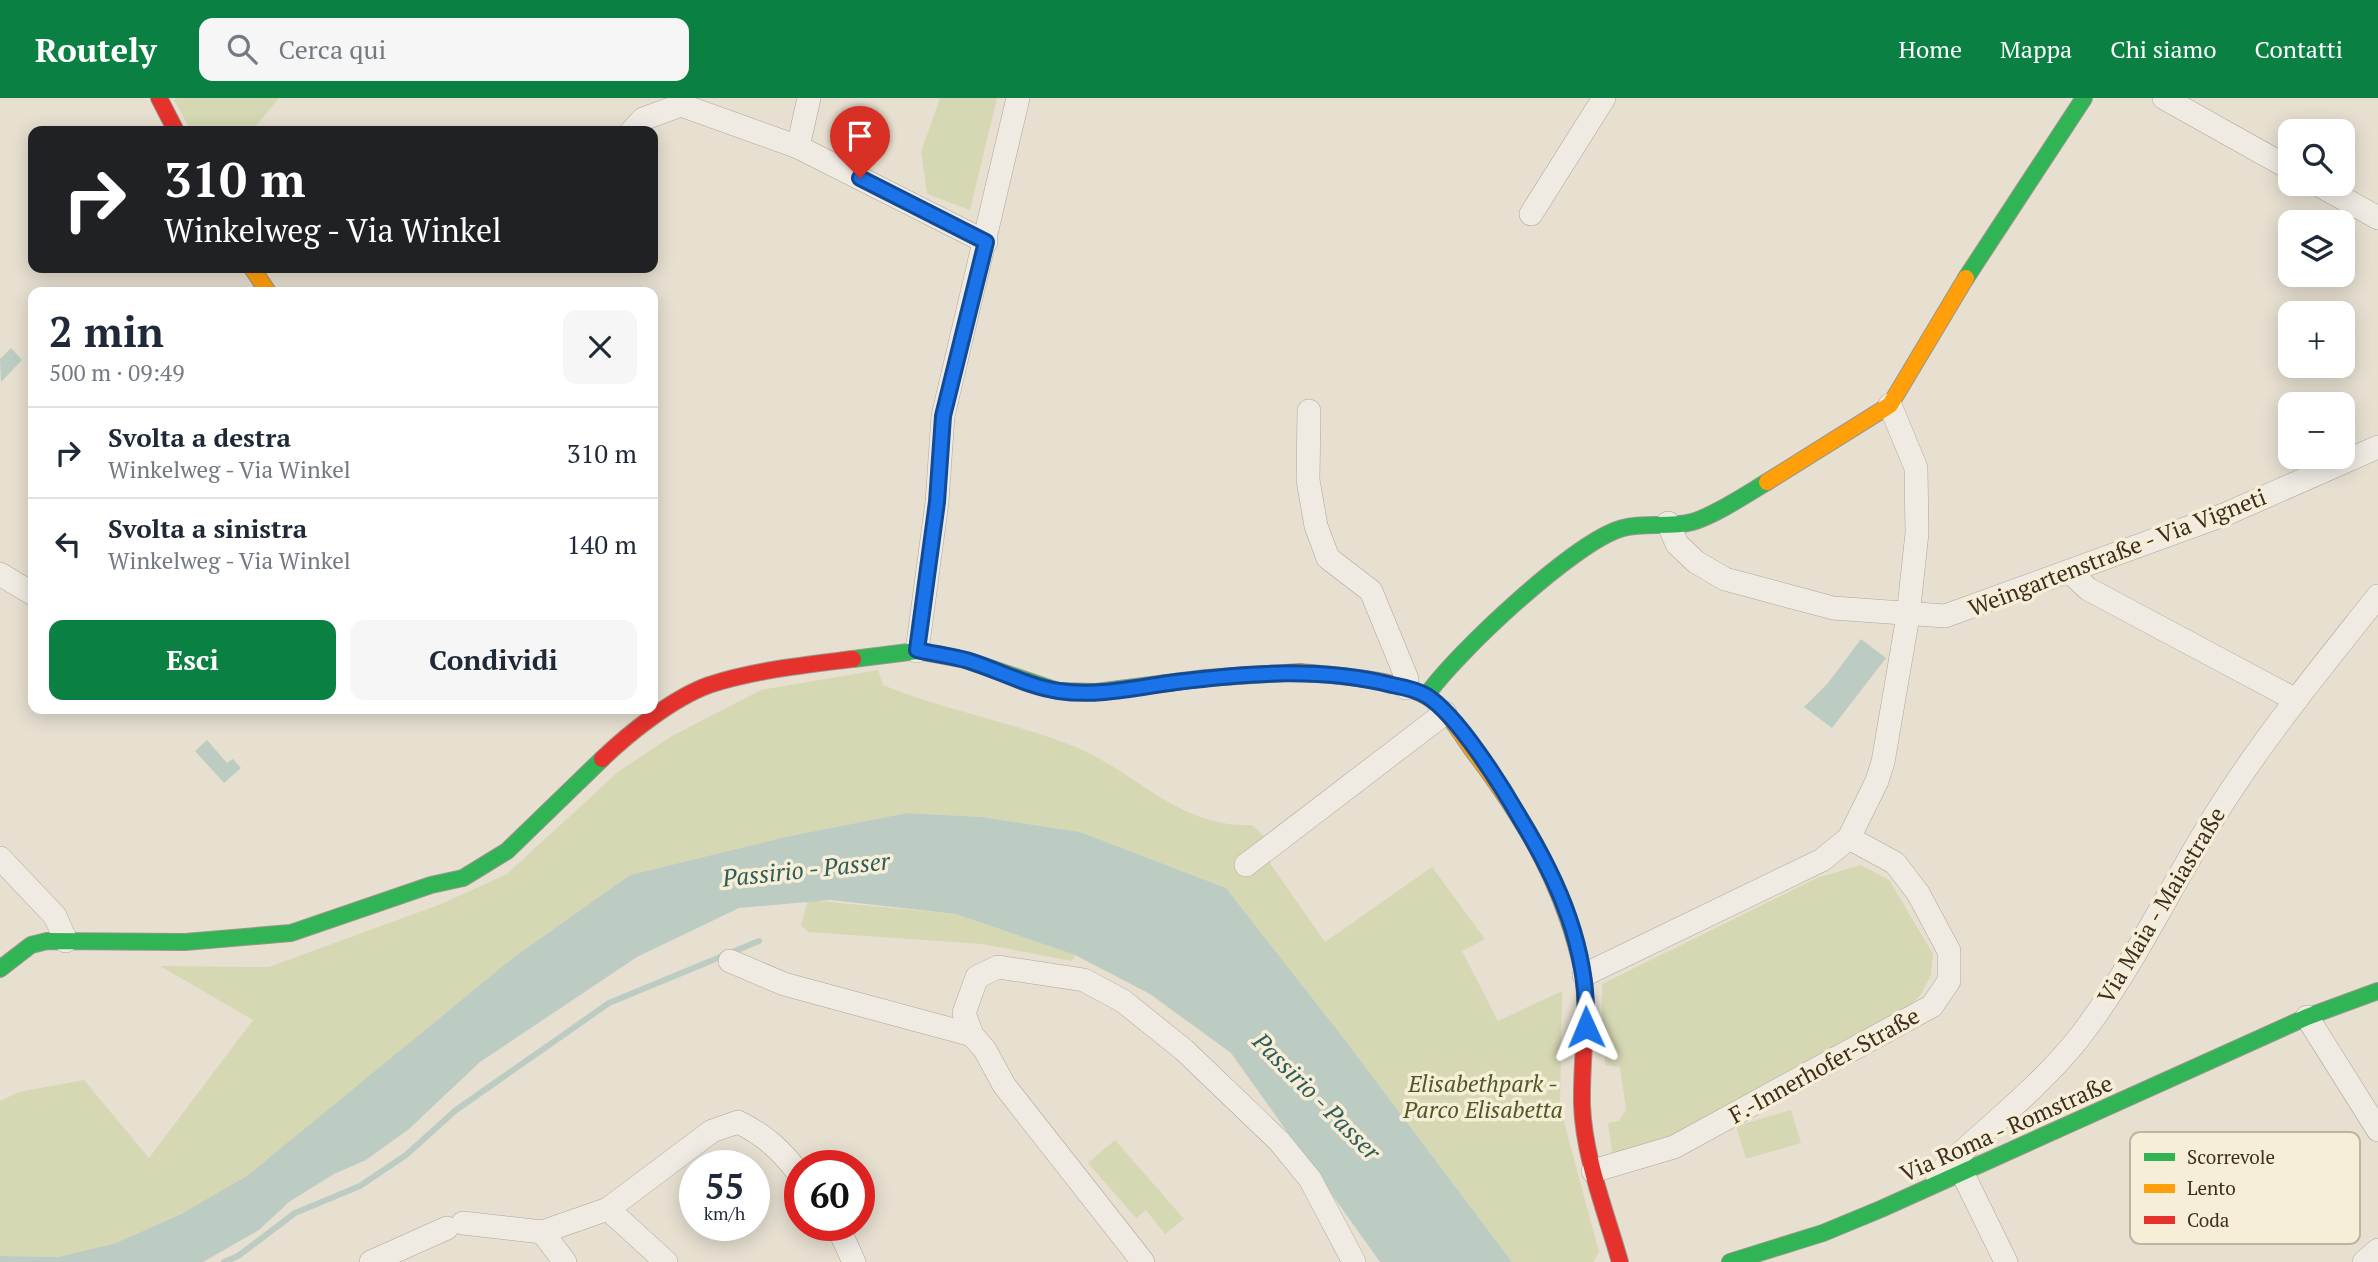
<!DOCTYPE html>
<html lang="it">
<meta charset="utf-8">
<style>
body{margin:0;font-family:"PT Serif",serif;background:#f6f6f7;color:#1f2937;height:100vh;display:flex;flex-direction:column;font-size:26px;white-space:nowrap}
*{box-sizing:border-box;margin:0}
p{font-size:23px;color:#747a83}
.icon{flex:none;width:38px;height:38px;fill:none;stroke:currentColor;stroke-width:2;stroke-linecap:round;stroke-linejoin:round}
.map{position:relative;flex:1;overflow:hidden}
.drawer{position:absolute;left:28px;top:189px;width:630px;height:427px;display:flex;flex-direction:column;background:#fff;border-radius:14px;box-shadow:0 4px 18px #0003}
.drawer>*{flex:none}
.hud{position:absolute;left:28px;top:28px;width:630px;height:147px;border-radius:14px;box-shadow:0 4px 18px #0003;background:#202124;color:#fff;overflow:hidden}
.controls{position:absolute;left:2278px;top:21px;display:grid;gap:14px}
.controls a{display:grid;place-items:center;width:77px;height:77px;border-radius:14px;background:#fff;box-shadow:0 4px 18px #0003;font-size:35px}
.speed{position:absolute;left:679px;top:1052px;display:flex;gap:14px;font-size:35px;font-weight:700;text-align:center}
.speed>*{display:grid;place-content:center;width:91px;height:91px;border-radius:50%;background:#fff;box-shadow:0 4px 18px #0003;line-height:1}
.speed small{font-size:18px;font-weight:400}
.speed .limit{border:10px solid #d22;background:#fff;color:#111}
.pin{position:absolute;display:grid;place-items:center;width:60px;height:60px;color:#fff;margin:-72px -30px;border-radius:50% 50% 50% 0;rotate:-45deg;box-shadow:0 0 7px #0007}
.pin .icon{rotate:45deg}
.me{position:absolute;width:77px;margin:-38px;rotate:359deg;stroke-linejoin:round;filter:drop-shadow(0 0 5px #0008)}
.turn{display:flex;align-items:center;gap:24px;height:147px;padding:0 21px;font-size:32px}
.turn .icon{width:91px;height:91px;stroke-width:2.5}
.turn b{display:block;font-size:49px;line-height:60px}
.round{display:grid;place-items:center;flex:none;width:74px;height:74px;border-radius:14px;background:#f6f6f7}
.head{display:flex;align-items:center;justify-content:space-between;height:119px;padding:0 21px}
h1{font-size:42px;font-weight:700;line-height:52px}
.button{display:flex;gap:14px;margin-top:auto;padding:14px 21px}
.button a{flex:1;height:80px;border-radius:14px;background:#0b8043;color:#fff;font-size:28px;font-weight:700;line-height:80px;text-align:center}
.button a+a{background:#f6f6f7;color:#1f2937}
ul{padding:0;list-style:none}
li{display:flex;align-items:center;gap:21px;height:91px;padding:0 21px;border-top:2px solid #e0e1e3}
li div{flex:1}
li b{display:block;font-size:26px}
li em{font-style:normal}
header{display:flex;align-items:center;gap:42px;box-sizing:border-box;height:98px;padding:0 35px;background:#0b8043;color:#fff}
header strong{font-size:33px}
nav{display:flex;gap:38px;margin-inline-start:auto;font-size:24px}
.search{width:490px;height:63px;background:#f6f6f7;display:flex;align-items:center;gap:18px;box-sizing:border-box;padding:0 24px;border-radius:14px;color:#747a83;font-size:26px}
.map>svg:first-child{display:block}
.green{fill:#d6d7b3}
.water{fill:#bcccc2}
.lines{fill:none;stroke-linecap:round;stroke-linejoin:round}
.stream{stroke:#bcccc2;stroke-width:6}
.street-casing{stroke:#ada599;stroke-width:24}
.fast-casing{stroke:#9c958a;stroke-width:18}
.slow-casing{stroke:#9c958a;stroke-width:18}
.jam-casing{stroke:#9c958a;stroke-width:18}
.street{stroke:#efebe3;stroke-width:23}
.fast{stroke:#30b455;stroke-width:16}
.slow{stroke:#ff9f0a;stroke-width:16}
.jam{stroke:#e5322d;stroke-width:16}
.route-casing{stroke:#114b97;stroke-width:18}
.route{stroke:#1a73e8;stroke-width:12}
.labels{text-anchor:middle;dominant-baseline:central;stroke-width:7;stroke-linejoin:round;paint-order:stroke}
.street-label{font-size:23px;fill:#3d2e20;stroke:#f7eed8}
.park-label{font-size:23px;font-style:italic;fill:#4d5a26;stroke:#f7eed8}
.water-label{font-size:24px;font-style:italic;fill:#2f5d5a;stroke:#f7eed8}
.key{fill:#f7eed8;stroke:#bfb4a1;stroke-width:2}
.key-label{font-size:19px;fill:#3d2e20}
</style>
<header>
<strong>Routely</strong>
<div class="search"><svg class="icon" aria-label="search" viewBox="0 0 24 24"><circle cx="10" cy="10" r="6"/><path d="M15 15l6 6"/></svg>Cerca qui</div>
<nav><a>Home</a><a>Mappa</a><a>Chi siamo</a><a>Contatti</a></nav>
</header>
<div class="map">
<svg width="2378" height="1164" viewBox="0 0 2378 1164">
<rect width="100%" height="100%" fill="#e7e0d1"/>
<!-- green -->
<g class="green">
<path d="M178,0H279L252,33H191L174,2Z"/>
<path d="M940,0H997L970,112L927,96L921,54Z"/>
<path d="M878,572L883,587C946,613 1014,624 1078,650C1138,676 1180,730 1252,727L1275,749L1265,758L1325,844L1432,769L1485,841L1462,853L1498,923L1562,893L1560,1009L1599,1154L1593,1164H1512L1345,942L1226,790L1080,734L982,719L907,715L785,739L630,777L514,859L248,1078L181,1116L116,1145L58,1159L0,1158V1003L19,994L84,982L149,1060L253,922L160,868L269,869L441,806L507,776L619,673L672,638L761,592Z"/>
<path d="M1861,767L1889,782L1933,856L1931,877L1920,898L1908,909L1676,1039L1613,1060L1608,1025L1619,1023L1626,1012L1620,969L1606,967L1602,943V886L1817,780Z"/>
<path d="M808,802L956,816L1075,857L1072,863L982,846L808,834L801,827Z"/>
<path d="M1791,1012L1801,1045L1746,1061L1736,1028Z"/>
<path d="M1115,1042L1184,1121L1165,1136L1146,1112L1136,1120L1088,1065Z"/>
</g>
<!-- water -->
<g class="water">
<path d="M11,250L22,262L1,284L0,261Z"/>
<path d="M1861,541L1886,560L1832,630L1804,609L1828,585Z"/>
<path d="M207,642L227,665L233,661L241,670L224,685L195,653Z"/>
<path d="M907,715L982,719L1080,734L1226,790L1345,942L1512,1164H1380L1231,955L1150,896L1075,857L956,816L830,802L739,810L637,859L480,964L409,1031L366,1062L334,1076L289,1104L259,1132L203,1164H0V1158L58,1159L116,1145L181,1116L247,1078L514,859L630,777L785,739Z"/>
</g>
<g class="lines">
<!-- stream -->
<path class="stream" d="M224,1164L238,1158L295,1115L360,1088L406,1057L456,1012L609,905L759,843"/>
<defs>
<g id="street">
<path d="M2164,0L2291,71"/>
<path d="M632,33L643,21L681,7L798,49L986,144"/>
<path d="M798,49L809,0"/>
<path d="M2317,86L2378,120"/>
<path d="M1531,116L1604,0"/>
<path d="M1309,313L1308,382L1316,428L1328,460L1371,493L1407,581L1406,590"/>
<path d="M1668,425L1677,446L1696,464L1725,481L1833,510L1945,518L2226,416L2378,349"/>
<path d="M2070,474L2088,491L2296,602"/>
<path d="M0,476L33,496"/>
<path d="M917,553L937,404L943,318L1018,0"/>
<path d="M0,760L55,818L66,843"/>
<path d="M1246,767L1445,615"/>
<path d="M730,863L784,886L972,937L985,952L1004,987L1143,1164"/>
<path d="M1584,877L1822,762L1849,740L1877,683L1883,664L1908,518L1917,435L1916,370L1890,307"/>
<path d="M2307,919L2378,1032"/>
<path d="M972,937L964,915L977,879L998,869L1084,882L1123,903L1184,952L1279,1043L1310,1081L1354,1164"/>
<path d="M1593,1073L1674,1049L1932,908L1949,883V853L1918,795L1895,765L1849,740"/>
<path d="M1962,1074L2006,1164"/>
<path d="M1937,1077C1984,1032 2037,992 2078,941C2139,863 2178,770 2234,688C2278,622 2329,560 2378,498"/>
<path d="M608,1111L666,1164"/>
<path d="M463,1125L542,1134L608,1111L712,1033L738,1024C765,1037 782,1053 800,1077"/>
<path d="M837,1127L854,1164"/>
<path d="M542,1134L565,1164"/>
<path d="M371,1164L447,1130"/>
<path d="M2364,1164L2378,1152"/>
</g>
<g id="fast">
<path d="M1966,180L2084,0"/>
<path d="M853,561L917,553L966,562L1058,593L1096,594L1206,580L1300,574"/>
<path d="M1426,598C1454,557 1576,442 1623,430C1645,424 1670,430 1692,424C1714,418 1747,396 1767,384"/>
<path d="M0,871L31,847L47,843L185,844L291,835L431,787L463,780L507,753L602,661"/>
<path d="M1730,1164L1823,1135L1881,1111L2307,919L2378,893"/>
</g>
<g id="slow">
<path d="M252,170L268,194"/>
<path d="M1767,384L1890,307L1966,180"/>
<path d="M1300,574C1337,578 1393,580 1426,598C1445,609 1459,633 1471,650C1526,723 1565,788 1584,879"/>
</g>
<g id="jam">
<path d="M159,0L176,33"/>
<path d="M602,661C629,635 673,600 709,587C755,572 805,567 853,561"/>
<path d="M1584,879C1588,922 1581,964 1582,1007C1584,1060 1606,1114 1620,1164"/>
</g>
</defs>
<!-- street casing -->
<use href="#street" class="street-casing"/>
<!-- fast casing -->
<use href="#fast" class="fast-casing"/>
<!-- slow casing -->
<use href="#slow" class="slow-casing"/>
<!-- jam casing -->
<use href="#jam" class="jam-casing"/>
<!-- street -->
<use href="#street" class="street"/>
<!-- fast -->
<use href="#fast" class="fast"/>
<!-- slow -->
<use href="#slow" class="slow"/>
<!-- jam -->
<use href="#jam" class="jam"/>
</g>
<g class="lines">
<defs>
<path id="route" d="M860,80L986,144L943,318L937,404L917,552C934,556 952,558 969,563C998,572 1029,589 1059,593C1097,599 1138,589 1176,584C1247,575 1321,569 1392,587C1403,589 1417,592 1427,598C1458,618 1501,687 1520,720C1559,784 1589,852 1586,929"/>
</defs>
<!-- route casing -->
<use href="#route" class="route-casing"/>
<!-- route -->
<use href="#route" class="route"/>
</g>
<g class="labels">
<!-- street labels -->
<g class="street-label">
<text transform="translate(2117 454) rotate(-21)">Weingartenstraße - Via Vigneti</text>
<text transform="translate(2161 807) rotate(-59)">Via Maia - Maiastraße</text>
<text transform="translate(1824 967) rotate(-29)">F.-Innerhofer-Straße</text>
<text transform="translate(2006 1030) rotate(-24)">Via Roma - Romstraße</text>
</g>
<!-- park labels -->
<g class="park-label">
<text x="1483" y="985">Elisabethpark -<tspan x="1483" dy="26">Parco Elisabetta</tspan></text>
</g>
<!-- water labels -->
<g class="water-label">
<text transform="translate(806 771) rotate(-6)">Passirio - Passer</text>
<text transform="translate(1317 998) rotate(45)">Passirio - Passer</text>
</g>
</g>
<!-- legend -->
<rect x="2130" y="1034" width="230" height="112" rx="10" class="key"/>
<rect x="2144" y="1055" width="31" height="8" fill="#30b455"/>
<rect x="2144" y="1086" width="31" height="9" fill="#ff9f0a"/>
<rect x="2144" y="1118" width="31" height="8" fill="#e5322d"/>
<g class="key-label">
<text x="2187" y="1066">Scorrevole</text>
<text x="2187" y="1097">Lento</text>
<text x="2187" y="1129">Coda</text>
</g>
</svg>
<div class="controls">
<a><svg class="icon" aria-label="search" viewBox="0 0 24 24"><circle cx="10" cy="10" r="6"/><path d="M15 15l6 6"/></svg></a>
<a><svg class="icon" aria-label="layers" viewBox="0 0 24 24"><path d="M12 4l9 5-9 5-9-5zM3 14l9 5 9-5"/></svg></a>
<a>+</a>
<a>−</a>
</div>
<div class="speed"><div>55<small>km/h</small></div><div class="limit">60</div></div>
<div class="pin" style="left:860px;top:80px;background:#d93025"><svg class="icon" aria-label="arrive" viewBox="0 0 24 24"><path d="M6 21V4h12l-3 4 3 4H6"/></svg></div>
<svg class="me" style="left:1586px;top:929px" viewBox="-20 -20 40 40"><path d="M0-17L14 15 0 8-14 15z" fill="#1a73e8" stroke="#fff" stroke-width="4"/></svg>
<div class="hud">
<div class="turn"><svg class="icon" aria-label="right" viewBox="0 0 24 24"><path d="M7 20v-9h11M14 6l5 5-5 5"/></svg><div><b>310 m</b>Winkelweg - Via Winkel</div></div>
</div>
<section class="drawer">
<div class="head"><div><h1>2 min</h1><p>500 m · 09:49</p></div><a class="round"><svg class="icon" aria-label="close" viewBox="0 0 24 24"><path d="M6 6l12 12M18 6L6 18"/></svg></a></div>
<ul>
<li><svg class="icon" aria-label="right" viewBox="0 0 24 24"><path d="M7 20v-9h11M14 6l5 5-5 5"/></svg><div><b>Svolta a destra</b><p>Winkelweg - Via Winkel</p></div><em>310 m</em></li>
<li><svg class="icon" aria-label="left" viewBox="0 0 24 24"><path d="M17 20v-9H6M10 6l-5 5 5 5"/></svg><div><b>Svolta a sinistra</b><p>Winkelweg - Via Winkel</p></div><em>140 m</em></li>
</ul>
<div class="button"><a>Esci</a><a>Condividi</a></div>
</section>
</div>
